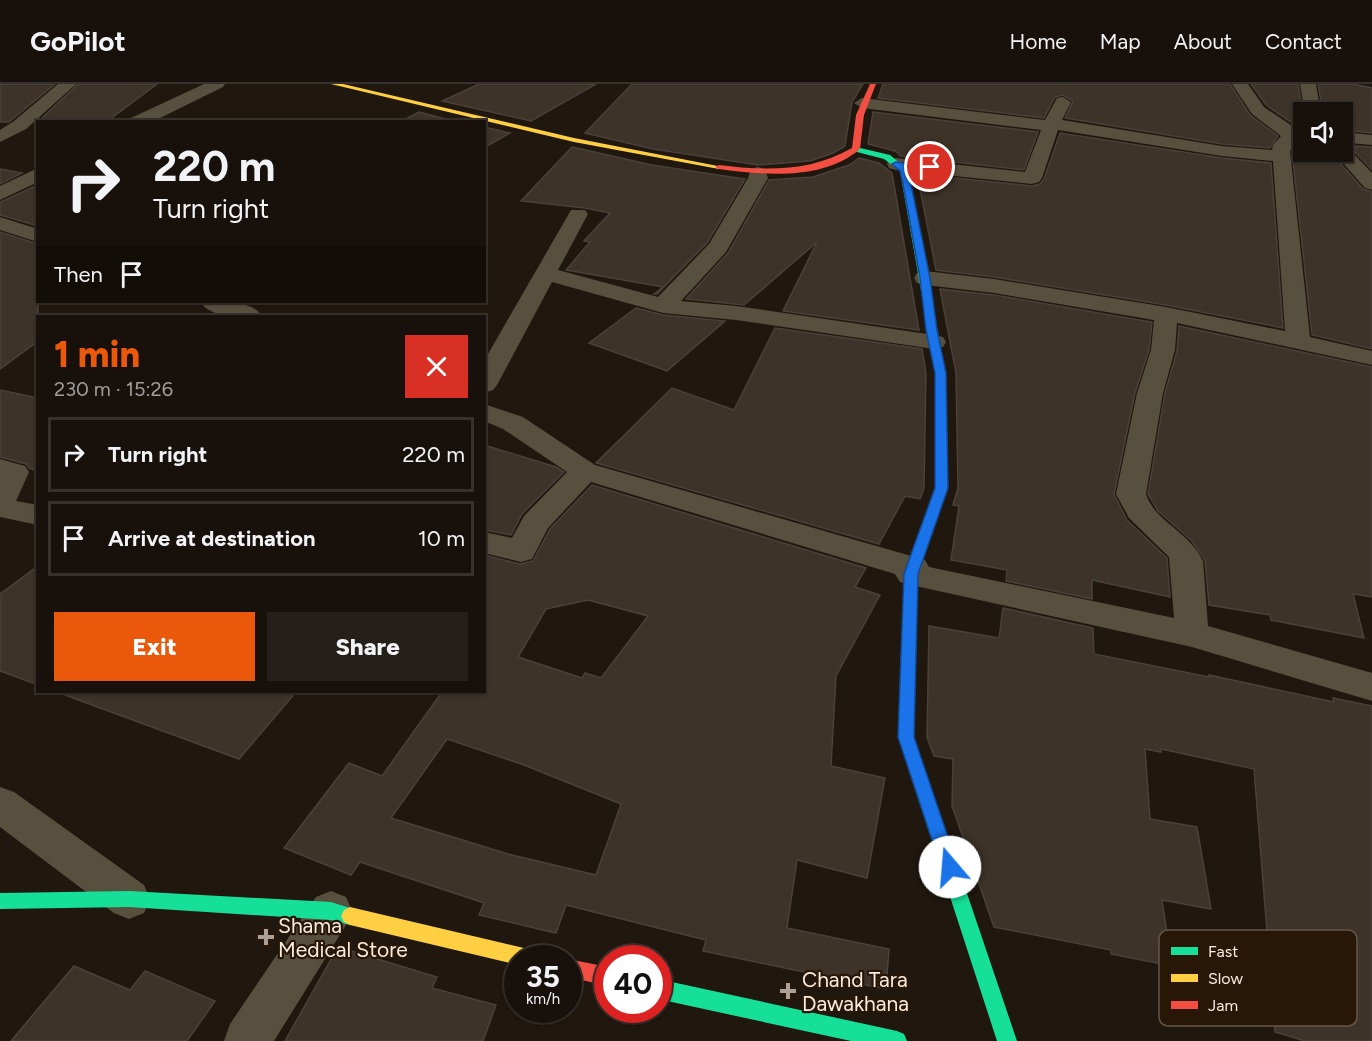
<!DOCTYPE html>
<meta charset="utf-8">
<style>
body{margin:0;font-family:Figtree,sans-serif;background:#251f19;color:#f1f3f6;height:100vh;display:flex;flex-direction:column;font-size:22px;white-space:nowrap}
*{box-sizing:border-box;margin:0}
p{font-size:20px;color:#9f9d9d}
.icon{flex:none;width:33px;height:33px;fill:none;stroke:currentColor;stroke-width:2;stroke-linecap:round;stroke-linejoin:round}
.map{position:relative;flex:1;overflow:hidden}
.details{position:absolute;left:36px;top:231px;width:450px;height:378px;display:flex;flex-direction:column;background:#18110b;border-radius:0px;box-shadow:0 2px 4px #0004,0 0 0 2px #36312c}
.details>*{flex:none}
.hud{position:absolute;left:36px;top:36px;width:450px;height:183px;border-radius:0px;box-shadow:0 2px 4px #0004,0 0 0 2px #36312c;background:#18110b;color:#f1f3f6;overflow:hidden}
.tools{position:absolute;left:1293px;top:18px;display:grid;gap:12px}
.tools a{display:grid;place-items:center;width:60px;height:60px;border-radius:0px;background:#18110b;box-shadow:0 2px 4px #0004,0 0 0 2px #36312c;font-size:30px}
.speed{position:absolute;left:504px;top:861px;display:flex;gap:12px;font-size:30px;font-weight:700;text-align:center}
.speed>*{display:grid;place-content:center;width:78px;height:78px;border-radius:50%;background:#18110b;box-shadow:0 2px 4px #0004,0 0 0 2px #36312c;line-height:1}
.speed small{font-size:15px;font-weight:400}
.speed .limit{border:9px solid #d22;background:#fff;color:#111}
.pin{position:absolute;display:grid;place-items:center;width:51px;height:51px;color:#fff;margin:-26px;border:3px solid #fff;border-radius:50%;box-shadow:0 2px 6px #0007}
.me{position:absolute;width:66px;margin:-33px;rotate:342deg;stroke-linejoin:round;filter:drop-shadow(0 0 4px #0008)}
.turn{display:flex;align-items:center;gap:21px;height:126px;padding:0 18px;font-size:27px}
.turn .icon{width:78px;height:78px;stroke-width:2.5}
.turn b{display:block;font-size:42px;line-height:51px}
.then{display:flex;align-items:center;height:57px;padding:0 18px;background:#0003;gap:12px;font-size:22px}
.round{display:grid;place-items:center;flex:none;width:63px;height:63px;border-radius:0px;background:#251f19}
.head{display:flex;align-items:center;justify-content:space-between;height:102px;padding:0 18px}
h1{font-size:36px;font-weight:800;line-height:45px;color:#ea580c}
.button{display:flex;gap:12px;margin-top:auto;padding:12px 18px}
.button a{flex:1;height:69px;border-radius:0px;background:#ea580c;color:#fff;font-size:24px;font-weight:800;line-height:69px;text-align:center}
.button a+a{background:#251f19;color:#f1f3f6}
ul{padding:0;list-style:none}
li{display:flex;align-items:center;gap:18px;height:75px;margin:0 12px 9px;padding:0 6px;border:3px solid #36312c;border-radius:0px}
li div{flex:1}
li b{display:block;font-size:22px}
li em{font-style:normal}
header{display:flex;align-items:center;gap:36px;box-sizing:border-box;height:84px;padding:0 30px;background:#18110b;border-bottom:2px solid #36312c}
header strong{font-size:28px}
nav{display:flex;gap:33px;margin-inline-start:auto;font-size:21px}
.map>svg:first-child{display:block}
.building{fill:#3d3328;stroke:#4a413a;stroke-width:1.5;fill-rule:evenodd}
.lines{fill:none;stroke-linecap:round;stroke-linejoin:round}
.street{fill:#58503e;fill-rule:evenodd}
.fast{fill:#16e098;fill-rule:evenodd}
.slow{fill:#ffcf43;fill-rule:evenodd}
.jam{fill:#f24e42;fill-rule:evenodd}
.route{fill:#1a73e8;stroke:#114b97;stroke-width:1.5}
.poi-dot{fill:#aca198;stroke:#281707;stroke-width:2}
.labels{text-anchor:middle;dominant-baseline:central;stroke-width:4.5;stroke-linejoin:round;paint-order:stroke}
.near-poi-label{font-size:21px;fill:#f8ece1;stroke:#281707;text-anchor:start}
.key{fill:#281707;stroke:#665748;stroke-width:1.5}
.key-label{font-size:16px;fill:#f8ece1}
</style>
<header>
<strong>GoPilot</strong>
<nav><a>Home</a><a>Map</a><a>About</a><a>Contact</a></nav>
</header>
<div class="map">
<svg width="1372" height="957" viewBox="0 0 1372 957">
<rect width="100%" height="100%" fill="#20170f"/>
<!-- building -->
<g class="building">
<path d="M0,0H55L9,38H0Z"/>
<path d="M78,0H157L106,38H38Z"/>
<path d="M479,0H596L531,37L442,17Z"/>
<path d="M632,0H863L852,18L845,62L833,69L810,77L758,81L653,65L585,49Z"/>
<path d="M883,0H1230L1250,31L1278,52L1270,64L1222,60L1065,34L1073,17L1063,11L1055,13L1044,34L878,14Z"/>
<path d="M1251,0H1298L1301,18L1308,28H1304V47L1266,21Z"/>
<path d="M1318,0H1353L1372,4V49L1342,46V28H1328L1321,17Z"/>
<path d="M419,28L457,38H400Z"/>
<path d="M873,28L1038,48L1024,86L901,72L895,67L868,60Z"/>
<path d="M484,43L510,49L484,64Z"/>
<path d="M1060,49L1222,74L1271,79L1283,244L1166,221L994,193L936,186L917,90L1032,102L1040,100L1044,95Z"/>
<path d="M1296,62L1304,64V68H1332V70L1363,105L1372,108V265L1312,251L1292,68Z"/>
<path d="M1355,62L1372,63V86L1355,68Z"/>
<path d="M572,63L652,81L745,95L707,159L657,210H654L663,203L566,186L590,158L584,157L610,129L585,124L521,117Z"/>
<path d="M859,74L879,79L892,89L919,246L783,227L817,158L744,221L686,215L728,169L769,96L813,93L849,81Z"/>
<path d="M0,85L22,89L0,100Z"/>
<path d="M38,101V142L0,131V118Z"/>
<path d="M0,148L38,160V257L0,285Z"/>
<path d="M940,205L994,211L1152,238L1149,266L1135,309L1114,410L1127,436L1167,474L1170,513L1092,496V515L1006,497L1007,486L951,476L959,422L953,421L958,404L956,289Z"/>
<path d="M636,224L663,231L725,237L667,287L589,259Z"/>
<path d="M1179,242L1372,283V513L1353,510L1364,554L1271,536L1270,531L1209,521L1205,476L1191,456L1158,427L1148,410L1165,309L1177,267Z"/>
<path d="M775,244L922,265L926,289L924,404L920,415L905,412L879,460L596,379L672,304L734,326Z"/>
<path d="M0,306L38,314V387L29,384L26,380L0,373Z"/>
<path d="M484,361L556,383L564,388L522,430L511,451L484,446Z"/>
<path d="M592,401L866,484L855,503L880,511L836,592L831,682L885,694L867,794L797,776L787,844L889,865L886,905L703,867L706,856L566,821L556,849L479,831L484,819L360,778L351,791L284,764L349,679L382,692L442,608H484V471L520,480L533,477L550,445ZM588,516L648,532L601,594L585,589L582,594L518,573L546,525ZM447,655L524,681L621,720L596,791L508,770L391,734Z"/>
<path d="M38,482V601L0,587V510Z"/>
<path d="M1003,524L1093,544L1094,570L1209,593V591L1334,618L1333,614L1372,622V957H1305L1275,948L1254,685L1161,665V668L1145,665L1150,735L1197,743L1211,825L1162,816L1172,882L1111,870V866L994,843L976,791V767L967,765L952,722L953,675L934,672L927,653L929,542L999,554Z"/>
<path d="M66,608H296L239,675L65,611Z"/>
<path d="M338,863L437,893L432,904L496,921L483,957H285Z"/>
<path d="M74,882L130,906L145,887L215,917L187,957H11Z"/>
</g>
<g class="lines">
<!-- street -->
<g class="street">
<path d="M58,0H76L26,45L0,58V46L14,37Z"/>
<path d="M204,0H225L223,3L152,38H129L131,34Z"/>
<path d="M1232,0H1248L1264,23L1304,50V62L1295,59L1290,67L1310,253L1372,267V281L1177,239L1175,266L1163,309L1146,410C1155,438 1189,447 1203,477L1208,542L1372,589V617L1192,563L911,501L900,498L895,490L591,398L548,444L532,475L521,478L484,469V448L512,454L524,432L567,388L503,345L484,337V320L523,333L595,381L925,476L929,483L1174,534L1169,473L1129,434L1116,410L1137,309L1151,266L1154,236L994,209L925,201L917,199L914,194L917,189L925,187L994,195L1166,223L1285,247L1273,77L1222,72L1058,46L1042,94L1039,98L1032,100L896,86L889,84L887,80L889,76L896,74L1025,88L1041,46L862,24L854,19L862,14L1045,36L1057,14L1063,13L1071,18L1062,36L1222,62L1272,66L1273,61L1281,52L1252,30Z"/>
<path d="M1300,0H1316L1319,18L1326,28H1310L1303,18Z"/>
<path d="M1342,48L1372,51V61L1350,59L1354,64L1352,68L1372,89V106L1365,104L1334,69L1342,68Z"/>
<path d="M758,83L765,85L768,94L726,168L681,217L736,222L934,251L943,253L946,258L943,263L934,265L736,236L663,229L552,198L497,301L493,306L484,309V277L571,126H585L588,130L558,186L658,213L709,160L748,94L751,85Z"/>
<path d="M38,84V98L0,116V102Z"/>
<path d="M0,133L38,145V158L0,146Z"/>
<path d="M200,218C218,216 250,215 262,232C244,234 212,235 200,218Z"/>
<path d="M0,375L25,382L29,388L16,417L38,421V441L0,433Z"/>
<path d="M0,703L14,708L144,801L150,815L144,829L129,835L114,829L0,743Z"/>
<path d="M331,807L346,813L352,827L346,841L274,957H224L230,940L316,813Z"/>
</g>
<!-- fast -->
<g class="fast">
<path d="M856,63L890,71L908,86L946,292L945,294H937L936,292L900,87L884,75L853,67V63Z"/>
<path d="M910,512L915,513L917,517L914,653L1017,957H997L898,653L903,517L905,513Z"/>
<path d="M129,807L331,818L356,826L359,832L356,838L350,841L331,836L129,823L0,825V809Z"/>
<path d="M658,895L897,947L904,950L907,957H851L658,915Z"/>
</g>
<!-- slow -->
<g class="slow">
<path d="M331,0H343L574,54L723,83L719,85L574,58Z"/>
<path d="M941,289L946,292L947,404L918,490L917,517L915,521H905L903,517L904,490L935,404L936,292Z"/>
<path d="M350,823L528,865L535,867L537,874H518V881L350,841L344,838L341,832L344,826Z"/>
</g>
<!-- jam -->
<g class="jam">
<path d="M870,0H876L864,31L860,65C823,97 764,91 719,85L715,83L719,81C766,87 810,88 852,64L856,31Z"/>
<path d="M568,875L608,883V902L568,893Z"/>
</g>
</g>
<!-- route -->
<path class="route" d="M896,78L934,83L930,86L906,83L911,100L930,194L937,246L946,289L948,404L918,490L914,653L958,783L956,789L950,791L943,789L941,783L898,653L904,490L935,404V289L926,246L920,194L903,100L900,87L892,80Z"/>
<!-- markers -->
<g class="poi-dot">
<path d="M263 844h6v6h6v6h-6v6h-6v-6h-6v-6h6z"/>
<path d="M785 898h6v6h6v6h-6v6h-6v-6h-6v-6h6z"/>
</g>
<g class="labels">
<!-- near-poi labels -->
<g class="near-poi-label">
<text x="278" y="841">Shama<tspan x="278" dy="24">Medical Store</tspan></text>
<text x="802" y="895">Chand Tara<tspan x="802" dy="24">Dawakhana</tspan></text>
</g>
</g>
<!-- legend -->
<rect x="1159" y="846" width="198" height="96" rx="9" class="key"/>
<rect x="1171" y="863" width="27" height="8" fill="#16e098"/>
<rect x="1171" y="890" width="27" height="8" fill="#ffcf43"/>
<rect x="1171" y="917" width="27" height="8" fill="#f24e42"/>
<g class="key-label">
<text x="1208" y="873">Fast</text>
<text x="1208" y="900">Slow</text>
<text x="1208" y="927">Jam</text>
</g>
</svg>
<div class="tools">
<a><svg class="icon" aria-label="sound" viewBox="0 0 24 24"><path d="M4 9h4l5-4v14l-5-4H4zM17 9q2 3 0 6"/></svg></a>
</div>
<div class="speed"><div>35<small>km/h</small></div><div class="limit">40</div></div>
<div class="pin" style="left:930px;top:83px;background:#d93025"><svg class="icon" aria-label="arrive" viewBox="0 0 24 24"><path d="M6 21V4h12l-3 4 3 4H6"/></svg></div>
<svg class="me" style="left:950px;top:783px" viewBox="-20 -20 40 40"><circle r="19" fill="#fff"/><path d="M0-13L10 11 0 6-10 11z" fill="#1a73e8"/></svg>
<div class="hud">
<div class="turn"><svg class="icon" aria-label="right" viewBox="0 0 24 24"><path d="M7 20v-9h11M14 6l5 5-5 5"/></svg><div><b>220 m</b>Turn right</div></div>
<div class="then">Then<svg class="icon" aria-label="arrive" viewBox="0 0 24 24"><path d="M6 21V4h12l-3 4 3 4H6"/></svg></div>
</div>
<section class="details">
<div class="head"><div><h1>1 min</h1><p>230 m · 15:26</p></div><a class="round" style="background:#d93025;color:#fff"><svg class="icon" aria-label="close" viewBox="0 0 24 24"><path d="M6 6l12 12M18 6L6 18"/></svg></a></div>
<ul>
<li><svg class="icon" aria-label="right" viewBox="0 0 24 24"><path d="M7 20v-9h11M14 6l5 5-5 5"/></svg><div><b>Turn right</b></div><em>220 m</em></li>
<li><svg class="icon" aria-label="arrive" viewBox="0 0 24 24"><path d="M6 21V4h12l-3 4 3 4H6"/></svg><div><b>Arrive at destination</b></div><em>10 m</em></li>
</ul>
<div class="button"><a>Exit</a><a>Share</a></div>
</section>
</div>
